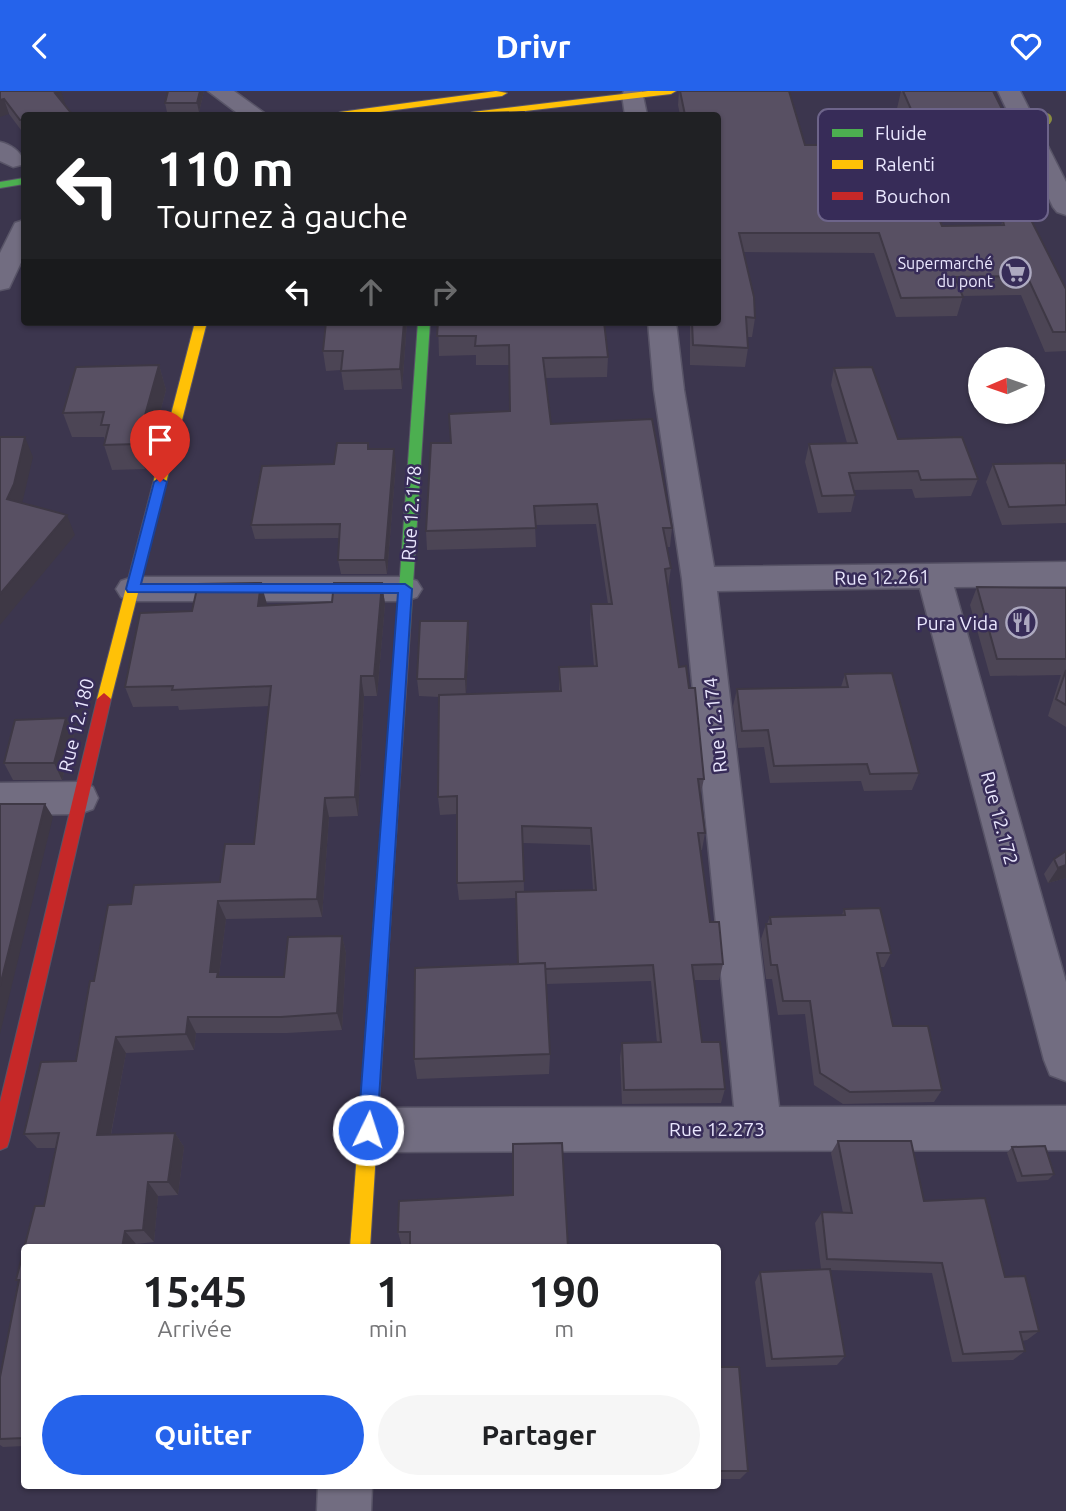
<!DOCTYPE html>
<html lang="fr">
<meta charset="utf-8">
<style>
body{margin:0;font-family:Ubuntu,sans-serif;background:#f6f6f6;color:#202124;height:100vh;display:flex;flex-direction:column;font-size:26px;white-space:nowrap}
*{box-sizing:border-box;margin:0}
p{font-size:23px;color:#757577}
.icon{flex:none;width:38px;height:38px;fill:none;stroke:currentColor;stroke-width:2;stroke-linecap:round;stroke-linejoin:round}
.map{position:relative;flex:1;overflow:hidden}
.drawer{position:absolute;left:21px;top:1153px;width:700px;height:245px;display:flex;flex-direction:column;background:#fff;border-radius:7px;box-shadow:0 2px 5px #0004}
.drawer>*{flex:none}
.guide{position:absolute;left:21px;top:21px;width:700px;height:214px;border-radius:7px;box-shadow:0 2px 5px #0004;background:#202124;color:#fff;overflow:hidden}
.needle{width:46px;rotate:268deg}
.controls{position:absolute;left:968px;top:256px;display:grid;gap:14px}
.controls a{display:grid;place-items:center;width:77px;height:77px;border-radius:50%;background:#fff;box-shadow:0 2px 5px #0004;font-size:35px}
.pin{position:absolute;display:grid;place-items:center;width:60px;height:60px;color:#fff;margin:-72px -30px;border-radius:50% 50% 50% 0;rotate:-45deg;box-shadow:0 0 7px #0007}
.pin .icon{rotate:45deg}
.me{position:absolute;width:77px;margin:-38px;rotate:4deg;stroke-linejoin:round;filter:drop-shadow(0 0 5px #0008)}
.turn{display:flex;align-items:center;gap:24px;height:147px;padding:0 21px;font-size:32px}
.turn .icon{width:91px;height:91px;stroke-width:2.5}
.turn b{display:block;font-size:49px;line-height:60px}
.lanes{display:flex;align-items:center;height:66px;padding:0 21px;background:#0003;justify-content:center;gap:35px;direction:ltr}
.lanes .off{opacity:.35}
.eta{display:flex;justify-content:space-evenly;align-items:center;height:119px;text-align:center}
.eta b{font-size:42px;font-weight:700;line-height:49px}
.button{display:flex;gap:14px;margin-top:auto;padding:14px 21px}
.button a{flex:1;height:80px;border-radius:42px;background:#2563eb;color:#fff;font-size:28px;font-weight:700;line-height:80px;text-align:center}
.button a+a{background:#f6f6f6;color:#202124}
header{display:flex;justify-content:space-between;align-items:center;height:91px;padding:0 21px;background:#2563eb;color:#fff;font-size:32px;font-weight:700}
.map>svg:first-child{display:block}
.lines{fill:none;stroke-linecap:round;stroke-linejoin:round}
.street-casing{stroke:#585467;stroke-width:3}
.fast-casing{stroke:#585467;stroke-width:2}
.slow-casing{stroke:#585467;stroke-width:2}
.jam-casing{stroke:#585467;stroke-width:2}
.street{fill:#726d81;fill-rule:evenodd}
.fast{fill:#4caf50;fill-rule:evenodd}
.slow{fill:#ffc107;fill-rule:evenodd}
.jam{fill:#c62828;fill-rule:evenodd}
.tree{fill:#8a8c40}
.wall{fill:#4c4555;fill-rule:evenodd}
.shaded-wall{fill:#3e3845}
.building{fill:#585063;stroke:#3e3845;stroke-width:2}
.route{fill:#2563eb;stroke:#184099;stroke-width:2}
.labels{text-anchor:middle;dominant-baseline:central;stroke-width:5;stroke-linejoin:round;paint-order:stroke}
.far-poi-label{font-size:16px;fill:#eae7fe;stroke:#372c58;text-anchor:end}
.street-label{font-size:19px;fill:#eae7fe;stroke:#372c58}
.poi-label{font-size:19px;fill:#eae7fe;stroke:#372c58;text-anchor:end}
.key{fill:#372c58;stroke:#6d648a;stroke-width:2}
.key-label{font-size:19px;fill:#eae7fe}
</style>
<header><svg class="icon" aria-label="back" viewBox="0 0 24 24"><path d="M15 5l-7 7 7 7"/></svg>Drivr<svg class="icon" aria-label="heart" viewBox="0 0 24 24"><path d="M12 20l-8-8c-3-5 5-10 8-4 3-6 11-1 8 4z"/></svg></header>
<div class="map">
<svg width="1066" height="1420" viewBox="0 0 1066 1420">
<rect width="100%" height="100%" fill="#3c364e"/>
<g class="lines">
<defs>
<g id="street">
<path d="M208,0H234L267,24H240Z"/>
<path d="M624,0H642L647,24H625L622,4Z"/>
<path d="M998,0H1020L1066,91V124L1057,121L1053,116Z"/>
<path d="M0,51C10,53 20,60 24,70L21,74L13,76L0,70Z"/>
<path d="M24,129V165L9,197L0,199V162L15,132Z"/>
<path d="M648,231H676L684,299L714,476L1066,471V495L954,496L1066,891V990L1050,984L1044,969L920,497L717,500L779,1016L1066,1015V1059L368,1061L352,1055L345,1039L352,1023L368,1017L734,1016L682,488L654,299Z"/>
<path d="M133,486H405L417,490L422,498L417,506L405,510H133L121,506L116,498L121,490Z"/>
<path d="M79,691L93,696L98,707L93,718L79,723L0,724V692Z"/>
<path d="M318,1395H372L371,1420H317Z"/>
</g>
<g id="fast">
<path d="M24,87V93L0,97V91Z"/>
<path d="M418,231H430L409,555L402,560L395,555Z"/>
</g>
<g id="slow">
<path d="M496,0L507,2L502,5L357,24H335L340,21Z"/>
<path d="M648,0H676L671,3L491,24H467L472,21Z"/>
<path d="M195,231H207L111,608L104,614L97,608Z"/>
<path d="M385,782L391,784L393,789L370,1157H350L377,789L379,784Z"/>
</g>
<g id="jam">
<path d="M402,550L409,555L393,789L391,794L385,796L379,794L377,789L395,555Z"/>
<path d="M104,602L111,608L9,1050L7,1056L0,1059V1011L97,608Z"/>
</g>
</defs>
<!-- street casing -->
<use href="#street" class="street-casing"/>
<!-- fast casing -->
<use href="#fast" class="fast-casing"/>
<!-- slow casing -->
<use href="#slow" class="slow-casing"/>
<!-- jam casing -->
<use href="#jam" class="jam-casing"/>
<!-- street -->
<use href="#street" class="street"/>
<!-- fast -->
<use href="#fast" class="fast"/>
<!-- slow -->
<use href="#slow" class="slow"/>
<!-- jam -->
<use href="#jam" class="jam"/>
</g>
<!-- trees -->
<circle class="tree" cx="1046" cy="28" r="6"/>
<!-- wall -->
<g class="wall">
<path d="M0,0L65,14L73,24H24V43L9,23Z"/>
<path d="M168,0H204L199,21H167L165,12Z"/>
<path d="M679,0H789L805,54L853,65L942,135L1001,134L1003,130L1066,198V260L1045,261L1021,204L963,205L957,225L896,226L874,162L744,161L755,227L752,246H748V257L745,276L690,274V231H718V24H680L678,14Z"/>
<path d="M901,0H993L1020,54L1012,79L920,81L896,22Z"/>
<path d="M275,231H407L402,298L344,299L341,279L326,280L323,260L326,232L276,233Z"/>
<path d="M438,231L608,266L607,286L545,287L551,333L672,437L670,456H667L671,477L668,497L679,576L704,688L700,705L705,742L702,759H700L710,831L723,873L719,889H694L702,951L725,998L721,1012L622,1013L620,967L622,952H657L651,890L546,893L550,963L549,983L417,988L414,968L518,873L516,807L459,809L457,792V723L440,724L438,706L439,606L419,605L417,588L469,548L466,603L559,600V576H594L590,532L591,513H608L596,433L535,434L536,456L427,459L426,440L451,352L510,320L509,274H476V264L439,265ZM523,752L590,754L593,799L524,801Z"/>
<path d="M159,274L166,299L145,378L112,379L104,354L105,349L104,346H72L63,322Z"/>
<path d="M834,277L898,348L978,388L971,405L915,407L912,398L854,399L855,404L851,421L818,422L805,371L809,353L847,352L831,294Z"/>
<path d="M368,352L369,358L396,372L387,483H341L338,469L339,447L255,448L251,434L334,373Z"/>
<path d="M1063,369H1066V432L1002,434L986,391L993,373L1062,372Z"/>
<path d="M261,492L266,515L332,511L334,492H382L385,513L377,605H364L358,725L329,726L322,826L226,828L219,884L220,886H284L288,846L342,845L346,862L342,939L287,942H196L194,959L126,962L111,1044L175,1042L184,1056L178,1104L158,1105L154,1151L136,1153L135,1157H24V1355L3,1356L0,1354V1286L19,1191L16,1189L35,1115H44L56,1057H37L24,1043L41,971L76,970L90,890H94L108,814L131,813L134,794L220,791L225,753H254L269,615L179,619L178,615L133,616L125,596L140,522L192,520L198,493Z"/>
<path d="M977,496L1066,497V636L1048,625L1061,584L990,585L970,514Z"/>
<path d="M845,583L919,682L912,699L864,700L861,690L770,692L764,656L738,657L733,615L737,598L841,596Z"/>
<path d="M66,627L74,644L62,689H13L4,672Z"/>
<path d="M1054,768L1066,787L1048,792L1044,783Z"/>
<path d="M844,818L891,862L884,876H880L893,935L942,999L934,1011L843,1013L814,994L805,923L778,924L772,888H766L761,848L766,833H767L770,826L842,824Z"/>
<path d="M838,1050L924,1110L1005,1186L1039,1240L1027,1249L1022,1250L1025,1260L1013,1269L952,1271L932,1182L830,1179L845,1265L837,1274L766,1276L755,1191L760,1181L821,1178L815,1132L822,1121L843,1122L831,1062Z"/>
<path d="M1012,1056L1054,1083L1048,1089L1017,1091L1007,1062Z"/>
<path d="M399,1110L568,1157L402,1156L398,1141Z"/>
<path d="M718,1276L748,1380L740,1388H718Z"/>
</g>
<!-- shaded-wall -->
<g class="shaded-wall">
<path d="M61,0L66,15L55,2Z"/>
<path d="M200,0H204L199,21L197,12Z"/>
<path d="M4,8L9,23L0,26V9Z"/>
<path d="M404,231H407L402,298L400,278Z"/>
<path d="M159,274L166,299L145,378L137,353Z"/>
<path d="M25,346L33,366L22,413L7,408Z"/>
<path d="M394,358L396,372L387,483L385,469Z"/>
<path d="M67,424L75,444L0,534V503Z"/>
<path d="M261,492L267,513L263,536L258,515Z"/>
<path d="M382,492L385,513L377,605L374,585Z"/>
<path d="M468,530L469,548L466,606L465,588Z"/>
<path d="M361,585L364,605L358,725L355,706Z"/>
<path d="M66,627L74,644L62,689L54,672Z"/>
<path d="M325,707L329,726L322,826L317,808Z"/>
<path d="M45,713L53,726L0,943V895Z"/>
<path d="M1066,774V787L1048,792L1058,777Z"/>
<path d="M218,810L226,828L219,884L225,898L210,881Z"/>
<path d="M342,845L346,862L342,939L337,922Z"/>
<path d="M188,926L196,942L194,959L186,943Z"/>
<path d="M116,946L126,962L108,1058L97,1044Z"/>
<path d="M175,1042L184,1056L178,1104L168,1091Z"/>
<path d="M148,1091L158,1105L154,1151L143,1139Z"/>
<path d="M125,1140L136,1153L135,1157H122Z"/>
</g>
<!-- building -->
<g class="building">
<path d="M0,0H61L55,2L72,23L65,24H24V29H20L4,8L0,9Z"/>
<path d="M168,0H200L197,12H165Z"/>
<path d="M680,0H789L805,54H848L853,65L913,66L942,135L1004,134L1003,130L1026,119L1066,198V241H1053L1027,185L955,186L963,206L901,207L879,142H739L754,206L755,227L746,226L748,257L693,254L692,231H718V24H685Z"/>
<path d="M903,0H993L1020,54L927,55Z"/>
<path d="M524,21L525,24H482V22Z"/>
<path d="M326,231H404L400,278L341,280L343,260H323Z"/>
<path d="M438,231H604L608,266L543,267L551,333L652,328L672,437H663L671,477L665,478L679,576L686,575L689,597H695L704,688H698L705,742H698L710,831H719L723,873L692,874L702,951H720L725,998L624,999L622,952L661,951L653,874L545,878V872L518,873L516,801L596,799L591,737L522,735L524,790L457,792V705L438,706L439,604L561,600L559,576L597,575L591,513H612L597,413L534,415L536,437L426,440L431,352H451L449,323L510,320L509,254L475,255L476,245H437Z"/>
<path d="M159,274L137,353L104,354L109,334H101L104,321L63,322L76,276Z"/>
<path d="M872,276L898,348L962,346L978,388L921,389L918,380L849,382L855,404L822,405L809,353L857,352L834,277Z"/>
<path d="M0,346H25L14,393L7,408L67,424L0,503Z"/>
<path d="M337,352H368V358H394L385,469H338L340,433L251,434L262,375L334,373Z"/>
<path d="M1063,369H1066V414L1009,416L993,373L1064,372Z"/>
<path d="M261,492L258,515L332,511L334,492H382L374,585H361L355,706L325,707L317,808L218,810L210,881H218L217,886H284L288,846L342,845L337,922L281,926H188L186,943L116,946L97,1044L175,1042L168,1091H148L143,1139L125,1140L122,1157H24V1347L0,1348V1286L19,1189H16L35,1115H44L59,1042L24,1043L41,971L76,970L90,890H94L108,814L131,813L134,794L220,791L225,753H254L271,595L172,599L173,595L125,596L140,522L192,520L198,493Z"/>
<path d="M977,496L1066,497V568H997Z"/>
<path d="M420,530H468L465,588H417Z"/>
<path d="M1066,579V614L1056,608Z"/>
<path d="M892,582L919,682L870,683L867,673L774,675L768,639L742,640L737,598L848,596L845,583Z"/>
<path d="M66,627L54,672H4L15,629Z"/>
<path d="M0,713H45L0,895Z"/>
<path d="M1066,760V774L1058,777L1054,768Z"/>
<path d="M880,817L891,862H877L893,935H928L942,999L850,1001L820,982L810,910H783L777,874H771L766,833H771L770,826L845,824L844,818Z"/>
<path d="M545,872L550,963L414,968L415,877Z"/>
<path d="M838,1050H911L924,1110L985,1107L1005,1186L1025,1185L1039,1240L1020,1241L1025,1260L963,1263L942,1172L827,1168L822,1121L852,1122Z"/>
<path d="M562,1052L568,1157H410V1141H398L399,1110L513,1104V1053Z"/>
<path d="M1045,1055L1054,1083L1022,1085L1012,1056Z"/>
<path d="M830,1178L845,1265L772,1268L760,1181Z"/>
<path d="M718,1276H739L748,1380H718Z"/>
</g>
<!-- route -->
<path class="route" d="M160,387L167,391L141,493H405L412,498L377,1039L374,1045L368,1048L361,1045L358,1039L398,502L128,501L126,498L154,391Z"/>
<!-- icons -->
<defs>
<symbol id="supermarket-ring" viewBox="-11 -11 22 22"><circle r="9.5" fill="#372c58" stroke="#ada9c0" stroke-width="1.5"/><path d="M-6-5.5h2.5l.6 2H6L4.5 2H-2.5L-4.4-4H-6ZM-1.5 3.2a1.3 1.3 0 1 0 .1 0ZM3 3.2a1.3 1.3 0 1 0 .1 0Z" fill="#ada9c0"/></symbol>
<symbol id="restaurant-ring" viewBox="-11 -11 22 22"><circle r="9.5" fill="#372c58" stroke="#ada9c0" stroke-width="1.5"/><path d="M-5-6h1v4h1v-4h1v4h1v-4h1v5L-1.5 .5V6h-2V.5L-5-1ZM5-6V6H3V1.5H1.5Q1.5-4 5-6Z" fill="#ada9c0"/></symbol>
</defs>
<g fill-rule="evenodd">
<use href="#supermarket-ring" x="998" y="164" width="35" height="35"/>
<use href="#restaurant-ring" x="1004" y="514" width="35" height="35"/>
</g>
<g class="labels">
<!-- far-poi labels -->
<g class="far-poi-label">
<text x="993" y="172">Supermarché<tspan x="993" dy="18">du pont</tspan></text>
</g>
<!-- street labels -->
<g class="street-label">
<text transform="translate(411 422) rotate(-86)">Rue 12.178</text>
<text transform="translate(882 486) rotate(-1)">Rue 12.261</text>
<text transform="translate(76 634) rotate(-76)">Rue 12.180</text>
<text transform="translate(715 634) rotate(-96)">Rue 12.174</text>
<text transform="translate(1000 727) rotate(75)">Rue 12.172</text>
<text x="717" y="1038">Rue 12.273</text>
</g>
<!-- poi labels -->
<g class="poi-label">
<text x="998" y="532">Pura Vida</text>
</g>
</g>
<!-- legend -->
<rect x="818" y="18" width="230" height="112" rx="10" class="key"/>
<rect x="832" y="38" width="31" height="8" fill="#4caf50"/>
<rect x="832" y="69" width="31" height="9" fill="#ffc107"/>
<rect x="832" y="101" width="31" height="8" fill="#c62828"/>
<g class="key-label">
<text x="875" y="49">Fluide</text>
<text x="875" y="80">Ralenti</text>
<text x="875" y="112">Bouchon</text>
</g>
</svg>
<div class="controls">
<a><svg class="needle" viewBox="-14 -14 28 28"><path d="M0-13l5 13h-10z" fill="#e53935"/><path d="M0 13l5-13h-10z" fill="#757577"/></svg></a>
</div>
<div class="pin" style="left:160px;top:391px;background:#d93025"><svg class="icon" aria-label="arrive" viewBox="0 0 24 24"><path d="M6 21V4h12l-3 4 3 4H6"/></svg></div>
<svg class="me" style="left:368px;top:1039px" viewBox="-20 -20 40 40"><circle r="17" fill="#2563eb" stroke="#fff" stroke-width="3"/><path d="M0-11L8 9 0 5-8 9z" fill="#fff"/></svg>
<div class="guide">
<div class="turn"><svg class="icon" aria-label="left" viewBox="0 0 24 24"><path d="M17 20v-9H6M10 6l-5 5 5 5"/></svg><div><b>110 m</b>Tournez à gauche</div></div>
<div class="lanes"><svg class="icon" aria-label="left" viewBox="0 0 24 24"><path d="M17 20v-9H6M10 6l-5 5 5 5"/></svg><svg class="icon off" aria-label="ahead" viewBox="0 0 24 24"><path d="M12 20V5M6 11l6-6 6 6"/></svg><svg class="icon off" aria-label="right" viewBox="0 0 24 24"><path d="M7 20v-9h11M14 6l5 5-5 5"/></svg></div>
</div>
<section class="drawer">
<div class="eta">
<div><b>15:45</b><p>Arrivée</p></div>
<div><b>1</b><p>min</p></div>
<div><b>190</b><p>m</p></div>
</div>
<div class="button"><a>Quitter</a><a>Partager</a></div>
</section>
</div>
